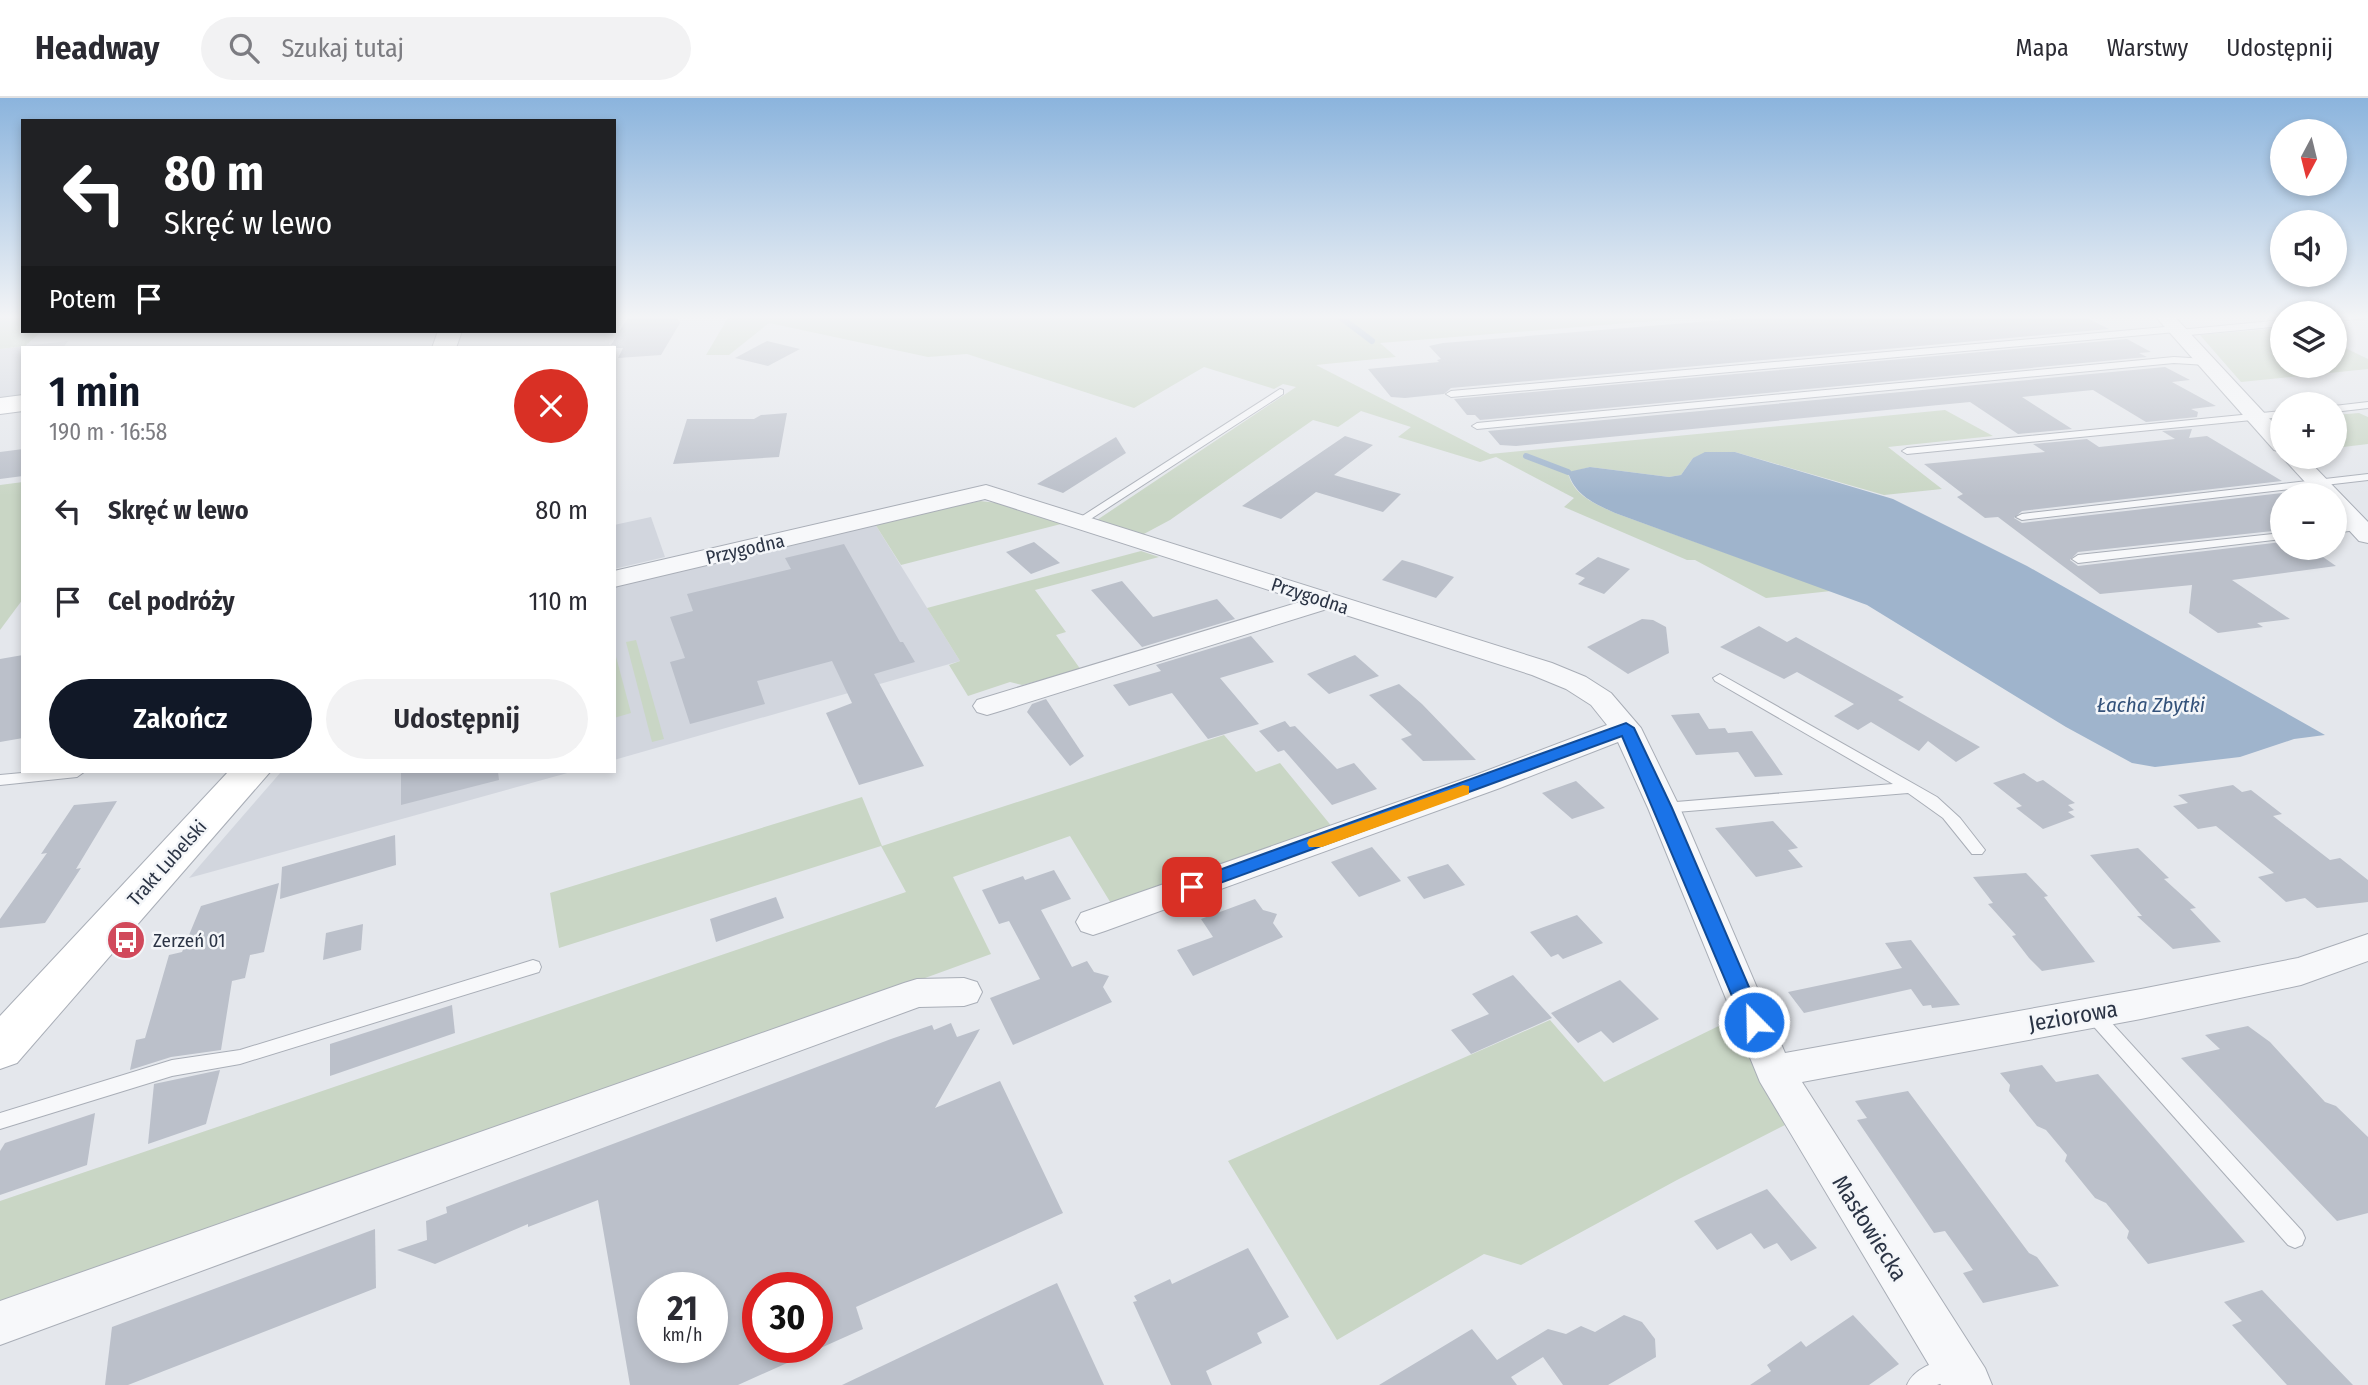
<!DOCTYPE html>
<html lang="pl">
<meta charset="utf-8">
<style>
body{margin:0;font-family:"Fira Sans Condensed",sans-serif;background:#f2f2f3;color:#2b2b33;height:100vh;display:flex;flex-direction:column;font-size:26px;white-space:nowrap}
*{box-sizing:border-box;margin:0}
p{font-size:23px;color:#7c7c81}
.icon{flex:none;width:38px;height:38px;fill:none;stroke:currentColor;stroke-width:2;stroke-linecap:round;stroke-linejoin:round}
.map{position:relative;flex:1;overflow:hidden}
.drawer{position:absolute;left:21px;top:248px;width:595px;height:427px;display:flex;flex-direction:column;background:#fff;border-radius:0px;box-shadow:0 4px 10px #0003}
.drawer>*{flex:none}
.guide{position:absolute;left:21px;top:21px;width:595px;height:214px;border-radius:0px;box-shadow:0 4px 10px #0003;background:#202124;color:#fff;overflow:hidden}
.needle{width:46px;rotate:187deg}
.tools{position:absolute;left:2270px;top:21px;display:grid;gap:14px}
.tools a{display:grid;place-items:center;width:77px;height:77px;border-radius:50%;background:#fff;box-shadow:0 4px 10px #0003;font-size:35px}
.speed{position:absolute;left:637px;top:1174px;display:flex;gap:14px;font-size:35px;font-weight:700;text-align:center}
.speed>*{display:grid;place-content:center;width:91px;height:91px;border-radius:50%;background:#fff;box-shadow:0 4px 10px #0003;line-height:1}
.speed small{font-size:18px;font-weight:400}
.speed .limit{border:10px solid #d22;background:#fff;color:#111}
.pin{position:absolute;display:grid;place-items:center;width:60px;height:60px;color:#fff;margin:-30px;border-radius:14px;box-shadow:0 4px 10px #0006}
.me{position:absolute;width:77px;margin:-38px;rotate:337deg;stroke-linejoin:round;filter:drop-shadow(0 0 5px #0008)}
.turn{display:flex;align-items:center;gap:24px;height:147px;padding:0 28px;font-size:32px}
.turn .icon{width:91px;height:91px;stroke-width:2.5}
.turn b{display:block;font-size:49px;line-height:60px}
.then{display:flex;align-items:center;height:66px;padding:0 28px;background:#0003;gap:14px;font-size:26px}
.round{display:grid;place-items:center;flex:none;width:74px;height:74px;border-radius:37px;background:#f2f2f3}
.summary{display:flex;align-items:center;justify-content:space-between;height:119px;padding:0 28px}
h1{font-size:42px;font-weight:600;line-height:52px;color:#111827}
.primary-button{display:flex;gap:14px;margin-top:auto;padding:14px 28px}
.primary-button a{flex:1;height:80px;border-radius:42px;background:#111827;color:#fff;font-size:28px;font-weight:600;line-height:80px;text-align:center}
.primary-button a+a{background:#f2f2f3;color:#2b2b33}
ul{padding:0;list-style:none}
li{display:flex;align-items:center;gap:21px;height:91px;padding:0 28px}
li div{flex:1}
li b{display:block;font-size:26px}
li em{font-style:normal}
header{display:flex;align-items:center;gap:42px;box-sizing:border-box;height:98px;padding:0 35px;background:#fff;border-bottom:2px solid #e1e1e2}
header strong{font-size:33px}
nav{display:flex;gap:38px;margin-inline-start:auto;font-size:24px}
.search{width:490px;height:63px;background:#f2f2f3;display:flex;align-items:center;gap:18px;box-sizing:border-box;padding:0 24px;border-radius:38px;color:#7c7c81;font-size:26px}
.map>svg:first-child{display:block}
.built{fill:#d2d6de}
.green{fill:#c9d6c5}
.water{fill:#9fb4cc}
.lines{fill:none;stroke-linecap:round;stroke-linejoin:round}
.stream{stroke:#9fb4cc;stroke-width:6}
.building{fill:#bbc0ca;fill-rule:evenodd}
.lane-casing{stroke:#a9aeb7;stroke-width:2}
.street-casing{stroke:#a9aeb7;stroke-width:2}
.secondary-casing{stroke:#a9aeb7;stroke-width:2}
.lane{fill:#f7f8fa;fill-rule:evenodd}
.street{fill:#f7f8fa;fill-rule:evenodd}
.secondary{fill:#fff;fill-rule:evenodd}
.route{fill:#1a73e8;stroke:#114b97;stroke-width:2}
.slow{fill:#f59e0b}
.labels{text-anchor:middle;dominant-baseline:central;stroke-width:5;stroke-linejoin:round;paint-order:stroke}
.street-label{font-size:19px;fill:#2b3445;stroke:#f4f6f9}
.poi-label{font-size:19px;fill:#2b3445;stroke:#f4f6f9;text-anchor:start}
.water-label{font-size:21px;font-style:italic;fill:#34527a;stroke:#f4f6f9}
.near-street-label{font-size:23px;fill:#2b3445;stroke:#f4f6f9}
</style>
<header>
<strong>Headway</strong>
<div class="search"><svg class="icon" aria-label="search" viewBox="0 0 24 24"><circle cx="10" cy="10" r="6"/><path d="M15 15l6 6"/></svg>Szukaj tutaj</div>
<nav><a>Mapa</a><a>Warstwy</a><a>Udostępnij</a></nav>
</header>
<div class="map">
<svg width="2368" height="1287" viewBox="0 0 2368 1287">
<rect width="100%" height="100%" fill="#e4e7ec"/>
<!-- built -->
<g class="built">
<path d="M68,243L63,250H23V298L0,301V251Z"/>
<path d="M651,419L665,459L614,471V427Z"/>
<path d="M875,426L960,563L614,662V489Z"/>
<path d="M281,674H571L189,780Z"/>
</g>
<!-- green -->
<g class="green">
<path d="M0,218H23V233H42L25,248L0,251Z"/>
<path d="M729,218H1715L1380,245L1396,259L1316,267L1490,356L1945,312L1993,338L1888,349L1942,391L1884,397L1735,354L1693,360L1681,377L1669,379L1590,369L1568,375C1574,398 1594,405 1615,415L1831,493L1766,500L1695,462H1687L1564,409L1574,400L1496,359L1480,364L1398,339L1411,329L1361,313L1338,329L1313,322L1170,422L1142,437L1097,422L1296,289L1283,286L1274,291L1204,269L1134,310L967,256L928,259L769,225L729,257H706Z"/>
<path d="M2282,230V268H2334L2335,245L2368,261V271L2241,284L2200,237Z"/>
<path d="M2359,315L2368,319V346L2335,350V317Z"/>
<path d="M23,384V501L0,532V387Z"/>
<path d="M980,403L998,405L1061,426L901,467L875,426Z"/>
<path d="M1141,453L1159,459L1035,492L1066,534L1056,537L1081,572L1022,587L1010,584L968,598L949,567L960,563L927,510Z"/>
<path d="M636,542L664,641L652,644L626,544Z"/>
<path d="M614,551L631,615L614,620Z"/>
<path d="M1224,637L1256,674L1280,665L1333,730L1112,807L1070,738L953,779L991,856L189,1148L0,1208V1103L906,794L881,748L559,850L550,795L862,699L882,748Z"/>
<path d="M1733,921L1785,1027L1677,1082L1521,1167L1484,1156L1337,1242L1228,1063L1550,922L1604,984Z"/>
</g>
<!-- water -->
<path class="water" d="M1705,354H1735L1893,401L2027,468L2325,637L2294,641L2240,659L2155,669L2132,665L2066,629L1867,507L1615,415C1594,405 1575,398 1568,374L1590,369L1669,379L1681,377L1693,360Z"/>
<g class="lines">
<!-- stream -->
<g class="stream">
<path d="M1339,218L1372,243"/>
<path d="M1526,358L1568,374"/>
</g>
</g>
<!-- building -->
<g class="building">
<path d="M676,218L680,225L661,257L618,260L623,250H613L615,247H611L627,221Z"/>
<path d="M1772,218H2083L2109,231L1451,290L1444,296L1405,300L1391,299L1368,271L1439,264L1437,262L1441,261L1429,248L1443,245Z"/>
<path d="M2127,241L2151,254L2139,255L2147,259L1480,322L1475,317H1467L1454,301Z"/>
<path d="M767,243L800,251L768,268L735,260Z"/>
<path d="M2165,269L2190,282L2172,284L2216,308L2191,311L2198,314L2197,319L2146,324L2093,292L2022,299L2072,331L2018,336L1970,304L1516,348L1500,347L1488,333Z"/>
<path d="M787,315L779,359L673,366L687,321H754L761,317Z"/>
<path d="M2192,331L2189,340L2207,338L2282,383L2022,413L2014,420L2022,425L2282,395V425L2272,426L2282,432L2078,454L2070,462L2078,468L2282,444V450H2310L2336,468L2232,482L2290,521L2257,525L2263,529L2218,535L2189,515L2192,487L2100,496L1998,419L1985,420L1957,399L1963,396L1924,366L2045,354L2033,346L2087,341L2099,349L2175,341L2162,333Z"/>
<path d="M1345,338L1373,347L1334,377L1401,396L1383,414L1316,394L1281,421L1242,408Z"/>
<path d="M1116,339L1126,355L1063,395L1037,386Z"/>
<path d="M23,351V378L0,381V354Z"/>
<path d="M1034,444L1060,465L1031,476L1006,454Z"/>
<path d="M844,446L900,544H903L915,564L874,576L924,668L859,687L826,615L852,605L832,563L757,583L765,606L690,626L670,564L685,560L670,519L693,513L687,496L791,471L785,460Z"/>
<path d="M1598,459L1630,471L1604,496L1578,486L1585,480L1575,476Z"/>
<path d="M1402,462L1416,466L1454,479L1436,500L1382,482Z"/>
<path d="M1122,483L1153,519L1217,501L1235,521L1142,549L1091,492Z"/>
<path d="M1642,521L1653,522L1666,529L1669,555L1628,576L1587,549Z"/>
<path d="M1759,528L1787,544L1796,539L1904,599L1898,602L1980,649L1956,664L1928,643L1919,653L1871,624L1858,632L1834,618L1854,606L1797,574L1784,581L1720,549Z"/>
<path d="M1251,538L1274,564L1220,580L1259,626L1208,641L1172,595L1129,608L1113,587L1161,573L1156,567Z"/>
<path d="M23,557V640L0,644V561Z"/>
<path d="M1355,557L1379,578L1329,596L1307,576Z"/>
<path d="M1399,586L1422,606L1476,662L1423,663L1401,641L1412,637L1369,597Z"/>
<path d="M1046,601L1084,658L1070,668L1027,614L1032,606Z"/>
<path d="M1699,615L1709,631L1725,630L1728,635L1752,633L1783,677L1755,679L1738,654L1696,657L1671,617Z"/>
<path d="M1285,623L1290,629L1295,628L1337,671L1354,665L1377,691L1332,707L1284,652L1278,654L1259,633Z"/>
<path d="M401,674H498L499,682L401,707Z"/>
<path d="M2024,675L2037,684L2043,682L2075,705L2068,707L2074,712L2068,714L2075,719L2043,731L2016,710L2022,708L1993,685Z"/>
<path d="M1576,683L1605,710L1572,721L1542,695Z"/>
<path d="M2233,687L2242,694L2251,692L2282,716L2273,718L2282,725L2330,762L2340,760L2368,782V804L2317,810L2305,800L2286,804L2258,779L2274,775L2216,728L2198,731L2173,708L2188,705L2178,697Z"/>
<path d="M117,703L76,771L81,770L45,825L0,830V821L47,755L41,756L74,707Z"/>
<path d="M1773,723L1798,750L1788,752L1803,769L1756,779L1715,730Z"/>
<path d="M395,737L396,767L280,801L282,769Z"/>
<path d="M1372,749L1401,783L1359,799L1331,764Z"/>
<path d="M2138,750L2169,780L2164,781L2196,810L2190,811L2221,844L2173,851L2137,818H2142L2090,757Z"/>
<path d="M1448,766L1465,787L1424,801L1407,779Z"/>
<path d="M1054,772L1071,801L1041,812L1072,869L1087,863L1094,874L1109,878L1103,889L1112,904L1013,947L990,900L1040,881L1009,823L999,826L982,792L1023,778L1025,782Z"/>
<path d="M2026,775L2048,798L2044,799L2095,864L2042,873L2029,860L2012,838L2016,837L1988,806L1993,805L1973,779Z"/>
<path d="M279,785L264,854L250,857L245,880L232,883L221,952L171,959L130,972L136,942L145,940L169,857L182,854L201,808Z"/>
<path d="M776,799L784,820L716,844L710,821Z"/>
<path d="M1255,801L1263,812L1277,816L1273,825L1283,839L1193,878L1177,852L1213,839L1201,821Z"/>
<path d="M1577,817L1603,845L1563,861L1558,856L1551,859L1530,834Z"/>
<path d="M363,826L361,852L323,862L326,835Z"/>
<path d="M1911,842L1960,907L1932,910L1931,907L1923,908L1911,891L1804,915L1788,894L1902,870L1885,845Z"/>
<path d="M1513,877L1552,920L1471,956L1451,932L1489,916L1472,896Z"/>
<path d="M1620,882L1659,921L1613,945L1601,933L1578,945L1551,915Z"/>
<path d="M452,907L455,935L330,978V946Z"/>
<path d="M951,925L957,939L980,931L935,1010L1000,983L1063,1115L856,1209L863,1231L738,1287H630L598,1102L528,1129V1126L435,1166L397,1152L427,1142L426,1123L447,1115L446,1109L891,941L932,927L934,932ZM653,1190H712V1250H653ZM758,1190H817V1250H758Z"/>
<path d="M2248,928L2270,944L2325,1004L2336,1008L2368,1039V1115L2337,1123L2181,960L2220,951L2205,937Z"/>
<path d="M2042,967L2056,984L2098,976L2245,1144L2148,1166L2127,1140L2129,1133L2106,1105L2095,1100L2065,1063L2067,1057L2046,1032L2037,1028L2009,993L2010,987L2000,975Z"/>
<path d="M220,972L206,1026L148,1046L154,986Z"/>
<path d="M1908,993L2029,1155L2037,1159L2059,1188L1983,1205L1963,1175L1973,1172L1945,1133L1934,1135L1857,1022L1867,1020L1855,1003Z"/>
<path d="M95,1015L87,1067L0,1097V1053L5,1045Z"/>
<path d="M1767,1091L1817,1150L1791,1163L1777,1145L1764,1151L1751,1135L1717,1152L1694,1123Z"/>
<path d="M375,1131L376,1190L128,1287H105L112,1229Z"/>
<path d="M1248,1150L1289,1219L1257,1235L1262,1245L1206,1273L1212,1287H1171L1133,1204L1137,1203L1134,1198L1170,1181L1172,1186Z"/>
<path d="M1057,1185L1104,1287H842L1046,1190Z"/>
<path d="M2262,1192L2324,1257L2353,1287H2287L2232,1227L2242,1223L2224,1204Z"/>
<path d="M1624,1217L1642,1224L1655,1241L1656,1259L1608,1287H1563L1543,1259L1511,1279L1517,1287H1379L1472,1231L1497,1262L1548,1231L1566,1236L1581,1228L1595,1234Z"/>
<path d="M1853,1217L1899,1266L1869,1287H1750L1771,1273L1767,1267L1801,1243L1806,1249Z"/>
</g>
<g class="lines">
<defs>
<g id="lane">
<path d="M2334,218H2368V220L2334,223Z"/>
<path d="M2282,222V228L2179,238L2176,237V234L1451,299L1446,296L1451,293L2176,228L2179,229V232Z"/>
<path d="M2174,259L2206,261L2211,264L2206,267L2174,265L1477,331L1472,328L1477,325Z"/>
<path d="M1280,291L1283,292V296L1083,426L1079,427L1073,424Z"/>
<path d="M2368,304V310L2334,314V308Z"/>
<path d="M2282,313V319L1907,356L1902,353L1907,350Z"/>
<path d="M2368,376V382L2022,422L2016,419L2022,416Z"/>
<path d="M2360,426L2366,429L2364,431L2334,435V429Z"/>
<path d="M2282,435V441L2078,465L2072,461L2078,457Z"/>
<path d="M1720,576L1937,699L1960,720L1985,752L1982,756H1972L1943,720L1908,695L1664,715L1659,714L1657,710L1664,705L1893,686L1715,583L1713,580Z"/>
<path d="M33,674H84L77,679L0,687V677Z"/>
<path d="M533,862L539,864L541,869L539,874L240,966L172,978L0,1031V1015L172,962L240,952Z"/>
<path d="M2093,909L2099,911L2302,1133L2305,1140L2302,1147L2295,1150L2288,1147L2087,921L2084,916L2087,911Z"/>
<path d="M1952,1259L1960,1262L1963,1270L1960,1278L1937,1287H1907C1914,1270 1935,1264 1952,1259Z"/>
</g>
<g id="street">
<path d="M2155,218H2174L2282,334V354L2274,352Z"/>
<path d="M2282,359H2305L2368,424V445L2359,443L2334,416V397H2317Z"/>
<path d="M986,387L1552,565L1586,579L1611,595L1641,630L1680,710L1785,955L2141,891L2298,860L2368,836V863L2301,887L2141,921L1802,984L1985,1270L1992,1287H1941L1760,984L1648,710L1618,644L1500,690L1105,833L1093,837L1081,833L1076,824L1081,815L1478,676L1607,627L1591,607L1566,591L1532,577L1327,511L997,614L987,617L977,614L973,608L977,602L1303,503L985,401L614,489V473Z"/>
<path d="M964,880L977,884L982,894L977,904L964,908L919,909L0,1247V1203L904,885L917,881Z"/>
</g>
<g id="secondary">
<path d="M438,233H462L456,250H432Z"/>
<path d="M23,297V313L0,316V300Z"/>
<path d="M228,674H270L17,965L0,971V918Z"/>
</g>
</defs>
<!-- lane casing -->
<use href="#lane" class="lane-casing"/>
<!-- street casing -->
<use href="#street" class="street-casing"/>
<!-- secondary casing -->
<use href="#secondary" class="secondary-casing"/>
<!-- lane -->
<use href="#lane" class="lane"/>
<!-- street -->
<use href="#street" class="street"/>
<!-- secondary -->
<use href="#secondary" class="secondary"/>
</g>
<!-- sky -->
<linearGradient id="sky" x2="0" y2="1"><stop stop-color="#8bb4dd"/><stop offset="0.55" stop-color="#f3f4f6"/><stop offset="1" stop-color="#f3f4f6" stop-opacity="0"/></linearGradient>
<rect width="2368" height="398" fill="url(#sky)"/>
<!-- route -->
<path class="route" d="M1626,625L1634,630L1672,710L1764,924L1761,930H1746L1743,924L1622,638L1198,793H1186L1183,789L1186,784Z"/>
<!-- slow -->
<path class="slow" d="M1463,687L1469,688V696L1322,749H1309L1307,745L1309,741Z"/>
<!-- icons -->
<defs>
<symbol id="bus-disc" viewBox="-11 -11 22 22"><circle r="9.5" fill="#d1495b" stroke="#f4f6f9"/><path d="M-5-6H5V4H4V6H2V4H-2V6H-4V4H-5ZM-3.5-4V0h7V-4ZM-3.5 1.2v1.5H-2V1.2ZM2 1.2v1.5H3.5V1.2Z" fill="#fff"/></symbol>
</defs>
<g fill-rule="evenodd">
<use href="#bus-disc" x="104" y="820" width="44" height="44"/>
</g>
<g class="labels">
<!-- street labels -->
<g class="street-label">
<text transform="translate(745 451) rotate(-13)">Przygodna</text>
<text transform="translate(1310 498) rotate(18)">Przygodna</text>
<text transform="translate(167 765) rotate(-48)">Trakt Lubelski</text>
</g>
<!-- poi labels -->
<g class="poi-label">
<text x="153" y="842">Zerzeń 01</text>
</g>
<!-- water labels -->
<g class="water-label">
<text x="2151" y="607">Łacha Zbytki</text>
</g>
<!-- near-street labels -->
<g class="near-street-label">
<text transform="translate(2073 918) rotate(-10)">Jeziorowa</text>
<text transform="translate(1870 1130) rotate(58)">Masłowiecka</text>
</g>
</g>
</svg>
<div class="tools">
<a><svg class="needle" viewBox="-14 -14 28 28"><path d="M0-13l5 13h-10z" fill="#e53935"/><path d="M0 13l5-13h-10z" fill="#7c7c81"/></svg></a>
<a><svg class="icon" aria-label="sound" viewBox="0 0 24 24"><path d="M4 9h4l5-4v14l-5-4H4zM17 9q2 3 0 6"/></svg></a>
<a><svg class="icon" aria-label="layers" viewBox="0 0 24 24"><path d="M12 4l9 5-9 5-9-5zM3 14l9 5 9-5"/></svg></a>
<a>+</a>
<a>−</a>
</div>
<div class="speed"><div>21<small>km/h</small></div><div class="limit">30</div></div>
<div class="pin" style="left:1192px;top:789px;background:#d93025"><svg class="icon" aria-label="arrive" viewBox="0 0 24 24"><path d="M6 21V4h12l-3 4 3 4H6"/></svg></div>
<svg class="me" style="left:1754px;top:924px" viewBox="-20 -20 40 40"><circle r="17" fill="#1a73e8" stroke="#fff" stroke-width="3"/><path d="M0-11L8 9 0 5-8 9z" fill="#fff"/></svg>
<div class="guide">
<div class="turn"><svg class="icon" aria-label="left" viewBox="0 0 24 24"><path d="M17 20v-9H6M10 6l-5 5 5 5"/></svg><div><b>80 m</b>Skręć w lewo</div></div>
<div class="then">Potem<svg class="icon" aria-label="arrive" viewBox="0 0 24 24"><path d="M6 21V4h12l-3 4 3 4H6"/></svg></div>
</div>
<section class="drawer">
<div class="summary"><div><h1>1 min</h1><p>190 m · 16:58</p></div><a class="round" style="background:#d93025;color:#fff"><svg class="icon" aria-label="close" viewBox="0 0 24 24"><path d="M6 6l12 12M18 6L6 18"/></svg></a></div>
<ul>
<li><svg class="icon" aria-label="left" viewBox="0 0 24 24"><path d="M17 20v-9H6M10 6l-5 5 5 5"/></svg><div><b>Skręć w lewo</b></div><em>80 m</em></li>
<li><svg class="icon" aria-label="arrive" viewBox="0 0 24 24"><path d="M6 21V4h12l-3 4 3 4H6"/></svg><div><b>Cel podróży</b></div><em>110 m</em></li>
</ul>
<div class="primary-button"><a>Zakończ</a><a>Udostępnij</a></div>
</section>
</div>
